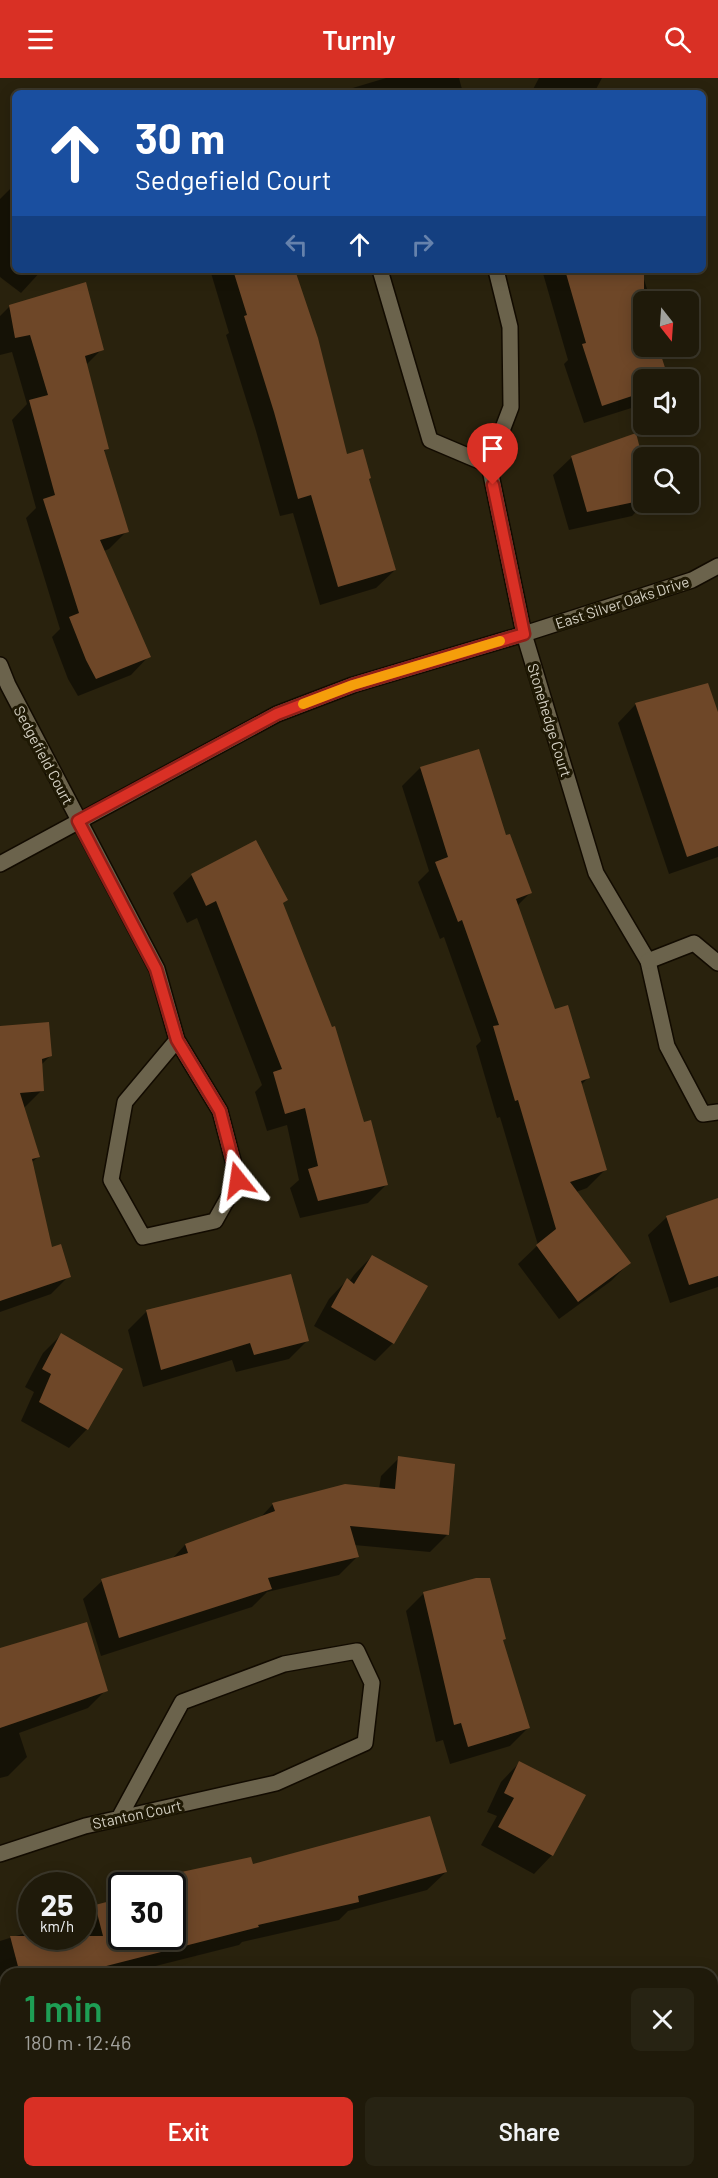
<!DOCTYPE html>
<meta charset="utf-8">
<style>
body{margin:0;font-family:Barlow,sans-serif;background:#272313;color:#f1f3f6;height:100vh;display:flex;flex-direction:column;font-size:22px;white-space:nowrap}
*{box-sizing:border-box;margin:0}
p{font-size:20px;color:#a1a19c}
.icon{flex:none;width:33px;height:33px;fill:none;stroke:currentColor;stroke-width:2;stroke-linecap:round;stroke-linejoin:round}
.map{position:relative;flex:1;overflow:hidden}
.details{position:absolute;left:0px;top:1890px;width:718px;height:210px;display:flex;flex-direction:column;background:#1f1a0a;border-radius:18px 18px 0 0;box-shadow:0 3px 15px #0003,0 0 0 2px #3c382b}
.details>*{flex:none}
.hud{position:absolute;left:12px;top:12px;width:694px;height:183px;border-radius:9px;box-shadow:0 3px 15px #0003,0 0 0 2px #3c382b;background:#1a4fa0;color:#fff;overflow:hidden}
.needle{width:39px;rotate:163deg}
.fabs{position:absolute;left:633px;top:213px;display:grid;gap:12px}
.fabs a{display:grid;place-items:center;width:66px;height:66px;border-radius:9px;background:#1f1a0a;box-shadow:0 3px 15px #0003,0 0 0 2px #3c382b;font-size:30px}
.speed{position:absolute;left:18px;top:1794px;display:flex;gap:12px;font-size:30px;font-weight:700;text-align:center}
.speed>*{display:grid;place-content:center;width:78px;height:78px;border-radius:50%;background:#1f1a0a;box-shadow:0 3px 15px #0003,0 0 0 2px #3c382b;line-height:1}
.speed small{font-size:15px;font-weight:400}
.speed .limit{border:3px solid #111;border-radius:9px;background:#fff;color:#111}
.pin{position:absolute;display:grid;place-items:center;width:51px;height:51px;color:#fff;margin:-62px -26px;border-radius:50% 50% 50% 0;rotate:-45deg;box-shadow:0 0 6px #0007}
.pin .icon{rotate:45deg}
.me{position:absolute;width:66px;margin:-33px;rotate:345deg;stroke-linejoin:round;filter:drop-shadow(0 0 4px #0008)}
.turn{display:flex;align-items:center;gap:21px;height:126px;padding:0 24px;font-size:27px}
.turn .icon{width:78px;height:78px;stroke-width:2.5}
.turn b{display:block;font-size:42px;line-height:51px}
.lanes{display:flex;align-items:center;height:57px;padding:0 24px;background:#0003;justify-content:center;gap:30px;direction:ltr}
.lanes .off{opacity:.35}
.round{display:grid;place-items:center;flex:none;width:63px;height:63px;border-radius:9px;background:#272313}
.summary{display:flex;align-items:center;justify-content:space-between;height:102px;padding:0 24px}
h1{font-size:36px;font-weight:600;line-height:45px;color:#1e9e55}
.primary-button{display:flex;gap:12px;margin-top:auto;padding:12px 24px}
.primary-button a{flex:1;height:69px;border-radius:9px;background:#d93025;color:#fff;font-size:24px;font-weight:600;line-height:69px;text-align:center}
.primary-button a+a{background:#272313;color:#f1f3f6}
header{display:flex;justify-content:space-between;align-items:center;height:78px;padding:0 24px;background:#d93025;color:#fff;font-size:27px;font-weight:600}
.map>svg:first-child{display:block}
.shadow{fill:#0007}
.building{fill:#6e4728}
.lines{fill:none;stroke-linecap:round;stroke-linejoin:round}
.minor-casing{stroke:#120b00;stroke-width:18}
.minor{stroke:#6b634c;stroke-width:15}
.route-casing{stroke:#8d1f18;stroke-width:15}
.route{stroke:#d93025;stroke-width:10}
.slow{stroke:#f59e0b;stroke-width:10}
.labels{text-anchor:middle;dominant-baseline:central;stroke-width:6;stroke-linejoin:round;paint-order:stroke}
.street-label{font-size:15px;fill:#d5d1c4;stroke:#1f1904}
</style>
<header><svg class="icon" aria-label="menu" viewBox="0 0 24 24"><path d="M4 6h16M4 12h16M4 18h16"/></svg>Turnly<svg class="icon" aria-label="search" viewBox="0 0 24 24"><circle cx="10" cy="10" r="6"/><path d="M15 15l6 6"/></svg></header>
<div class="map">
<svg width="718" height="2100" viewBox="0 0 718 2100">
<rect width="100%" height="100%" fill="#29220d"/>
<!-- shadow -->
<g class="shadow">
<path d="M386,0H459L463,15H336Z"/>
<path d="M539,0H602L594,15H531Z"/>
<path d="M15,106V192H42L21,215L0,199V121Z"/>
<path d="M214,192H295L346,378L368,401L395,492L376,510L320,527L293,435L280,438L256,353L226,257L229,255L211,195Z"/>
<path d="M542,192H641L648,214L641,221L644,326L584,345L564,286L568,282Z"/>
<path d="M9,229L102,271L86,287L108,370L103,374L127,453L109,471L104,473L149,578L131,597L78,618L68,601L52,559L60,551L26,440L36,430L12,342L27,326L12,274L0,277V238Z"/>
<path d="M572,379L644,392V424H646L632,438L569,452L553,397Z"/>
<path d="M636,626L718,639V779L669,796L618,645Z"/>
<path d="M420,690L505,759L531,814L517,828L554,933L588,1000L580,1008L605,1092L587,1110L576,1114L629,1185L611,1203L559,1241L518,1186L538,1167L500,1039L497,1040L476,968L481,963L444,859L440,861L418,804L429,793L402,708Z"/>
<path d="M192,797L286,822L282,826L331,951L363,1046L387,1106L368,1125L300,1140L290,1110L299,1102L287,1047L267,1053L255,1014L262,1007L197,840L187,845L173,815Z"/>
<path d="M0,949L50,978L41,987L42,1012L23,1031L38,1079L31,1085L51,1171L69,1198L51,1216L0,1234Z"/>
<path d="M718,1122V1209L670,1225L648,1157L667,1139Z"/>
<path d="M372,1178L393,1265L375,1283L314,1248L329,1221L347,1202L349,1204L354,1197Z"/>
<path d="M147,1233L307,1263L289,1281L236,1294L232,1282L143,1309L128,1252Z"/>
<path d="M61,1257L121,1291L87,1351L69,1370L21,1343L34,1314L25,1309L43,1275Z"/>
<path d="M399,1380L448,1456L430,1474L354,1467L357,1479L339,1497L267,1514L252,1529L101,1578L83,1521L102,1503L171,1482L185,1467L259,1441L273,1426L379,1411L381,1398Z"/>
<path d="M424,1515L502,1563L528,1650L510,1668L450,1686L443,1662L436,1664L406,1533Z"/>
<path d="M106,1612L88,1630L19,1655L27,1679L8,1698L0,1700V1615Z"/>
<path d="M519,1685L552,1777L534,1796L481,1767L497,1738L487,1734L501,1704Z"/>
<path d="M252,1788L446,1794L427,1812L348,1833L339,1842L242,1864L239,1867L124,1896H6V1933L0,1935V1863L32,1853V1858H82V1837L88,1836L96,1828L122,1858H172Z"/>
<path d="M119,2094H191L187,2100H129Z"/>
<path d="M247,2094H284L266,2100H249Z"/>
<path d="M570,2094H659L661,2100H573Z"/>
</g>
<!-- building -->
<g class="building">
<path d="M233,192H295L318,260L347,376L363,371L371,400L369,401L396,492L338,509L311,417L298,421L274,334L244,238L247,237Z"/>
<path d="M565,192H644V268H658L669,302H644V314L602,328L582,266L586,265Z"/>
<path d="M86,204L104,272L85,278L109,371L104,372L129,454L100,462L151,579L96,601L86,582L69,539L79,535L43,421L55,417L29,322L48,317L30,257L15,260L9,227Z"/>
<path d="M636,355L644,386V422L587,434L571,378Z"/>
<path d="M708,605L718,634V768L687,779L635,625Z"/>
<path d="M479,671L506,757L510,756L532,815L516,821L555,931L568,927L590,1000L581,1003L607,1092L570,1104L631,1185L578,1224L536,1167L556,1151L518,1022L515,1023L493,948L499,947L462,842L458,844L435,784L448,779L420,689Z"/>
<path d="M256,762L288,822L283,825L332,949L335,948L364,1044L371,1042L388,1107L318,1123L308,1091L318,1088L305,1030L285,1036L273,994L282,991L216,823L206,828L191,796Z"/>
<path d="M49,944L52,978L42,981L44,1013L20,1015L40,1079L32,1081L52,1169L61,1166L71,1199L0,1223V948Z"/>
<path d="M718,1120V1198L689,1207L666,1138Z"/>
<path d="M372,1177L428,1208L394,1266L331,1229L347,1200L354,1206Z"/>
<path d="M291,1196L309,1263L254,1277L250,1265L161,1292L146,1232Z"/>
<path d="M61,1255L123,1291L88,1352L39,1324L51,1296L42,1291Z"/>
<path d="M398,1378L455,1386L449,1457L350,1448L359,1479L268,1500L272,1511L119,1560L101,1501L188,1475L185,1466L275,1433L272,1425L345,1406L395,1411Z"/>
<path d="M476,1500H490L506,1561L503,1562L530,1650L468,1669L461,1645L454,1647L423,1514Z"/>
<path d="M87,1544L108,1613L0,1650V1570Z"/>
<path d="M519,1683L586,1717L553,1778L498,1749L514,1720L504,1715Z"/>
<path d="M430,1738L447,1794L358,1818L359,1824L258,1847L259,1849L75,1896H20L10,1858H103L95,1827L122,1820V1858H172V1808H167L172,1806V1796L251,1779L253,1786Z"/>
</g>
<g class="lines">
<defs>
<g id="minor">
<path d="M380,192L430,362L489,387"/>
<path d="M489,387L524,556L596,795L648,883L667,968L703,1036L718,1034"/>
<path d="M489,387L511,329L510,249L496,192"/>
<path d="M0,587L8,607L157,891L177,962L220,1033L238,1102L215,1143L143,1159L111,1102L125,1024L177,962"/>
<path d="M0,786L277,636L353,607L524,556L692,502L718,488"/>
<path d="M648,883L694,865L718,885"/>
<path d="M0,1776L85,1748L276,1705L365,1665L372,1605L357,1573L284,1586L182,1624L119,1740"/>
</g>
</defs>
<!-- minor casing -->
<use href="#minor" class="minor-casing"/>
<!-- minor -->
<use href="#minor" class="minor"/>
</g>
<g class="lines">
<defs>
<path id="route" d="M238,1102L220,1033L177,962L156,891L78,743L277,636L353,607L524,556L493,407"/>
</defs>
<!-- route casing -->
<use href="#route" class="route-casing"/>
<!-- route -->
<use href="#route" class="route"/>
<!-- slow -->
<path class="slow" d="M303,626L353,607L500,563"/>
</g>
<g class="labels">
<!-- street labels -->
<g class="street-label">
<text transform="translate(622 524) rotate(-18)">East Silver Oaks Drive</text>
<text transform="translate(550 642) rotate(73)">Stonehedge Court</text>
<text transform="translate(44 677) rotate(62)">Sedgefield Court</text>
<text transform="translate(137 1736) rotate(-12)">Stanton Court</text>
</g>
</g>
</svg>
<div class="fabs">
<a><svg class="needle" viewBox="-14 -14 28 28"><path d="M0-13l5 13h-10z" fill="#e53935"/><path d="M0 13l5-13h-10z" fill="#a1a19c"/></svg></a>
<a><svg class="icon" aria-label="sound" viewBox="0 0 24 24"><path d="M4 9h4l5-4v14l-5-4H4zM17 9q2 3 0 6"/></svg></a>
<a><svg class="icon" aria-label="search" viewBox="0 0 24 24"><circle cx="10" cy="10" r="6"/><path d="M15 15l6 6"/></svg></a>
</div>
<div class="speed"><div>25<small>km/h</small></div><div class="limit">30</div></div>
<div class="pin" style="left:493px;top:407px;background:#d93025"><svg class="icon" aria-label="arrive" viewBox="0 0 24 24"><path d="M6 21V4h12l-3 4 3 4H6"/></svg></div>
<svg class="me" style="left:238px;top:1102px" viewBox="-20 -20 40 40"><path d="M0-17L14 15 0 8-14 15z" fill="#d93025" stroke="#fff" stroke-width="4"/></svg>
<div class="hud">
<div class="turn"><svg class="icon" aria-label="ahead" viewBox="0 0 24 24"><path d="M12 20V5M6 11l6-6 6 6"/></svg><div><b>30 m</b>Sedgefield Court</div></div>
<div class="lanes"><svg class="icon off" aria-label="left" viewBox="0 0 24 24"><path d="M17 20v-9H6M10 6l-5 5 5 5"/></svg><svg class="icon" aria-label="ahead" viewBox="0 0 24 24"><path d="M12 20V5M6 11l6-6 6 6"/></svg><svg class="icon off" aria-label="right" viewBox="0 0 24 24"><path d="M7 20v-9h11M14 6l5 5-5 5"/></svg></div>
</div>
<section class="details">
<div class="summary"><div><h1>1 min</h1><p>180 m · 12:46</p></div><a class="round"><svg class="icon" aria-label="close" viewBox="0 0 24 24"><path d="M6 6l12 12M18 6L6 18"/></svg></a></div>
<div class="primary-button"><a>Exit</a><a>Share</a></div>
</section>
</div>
